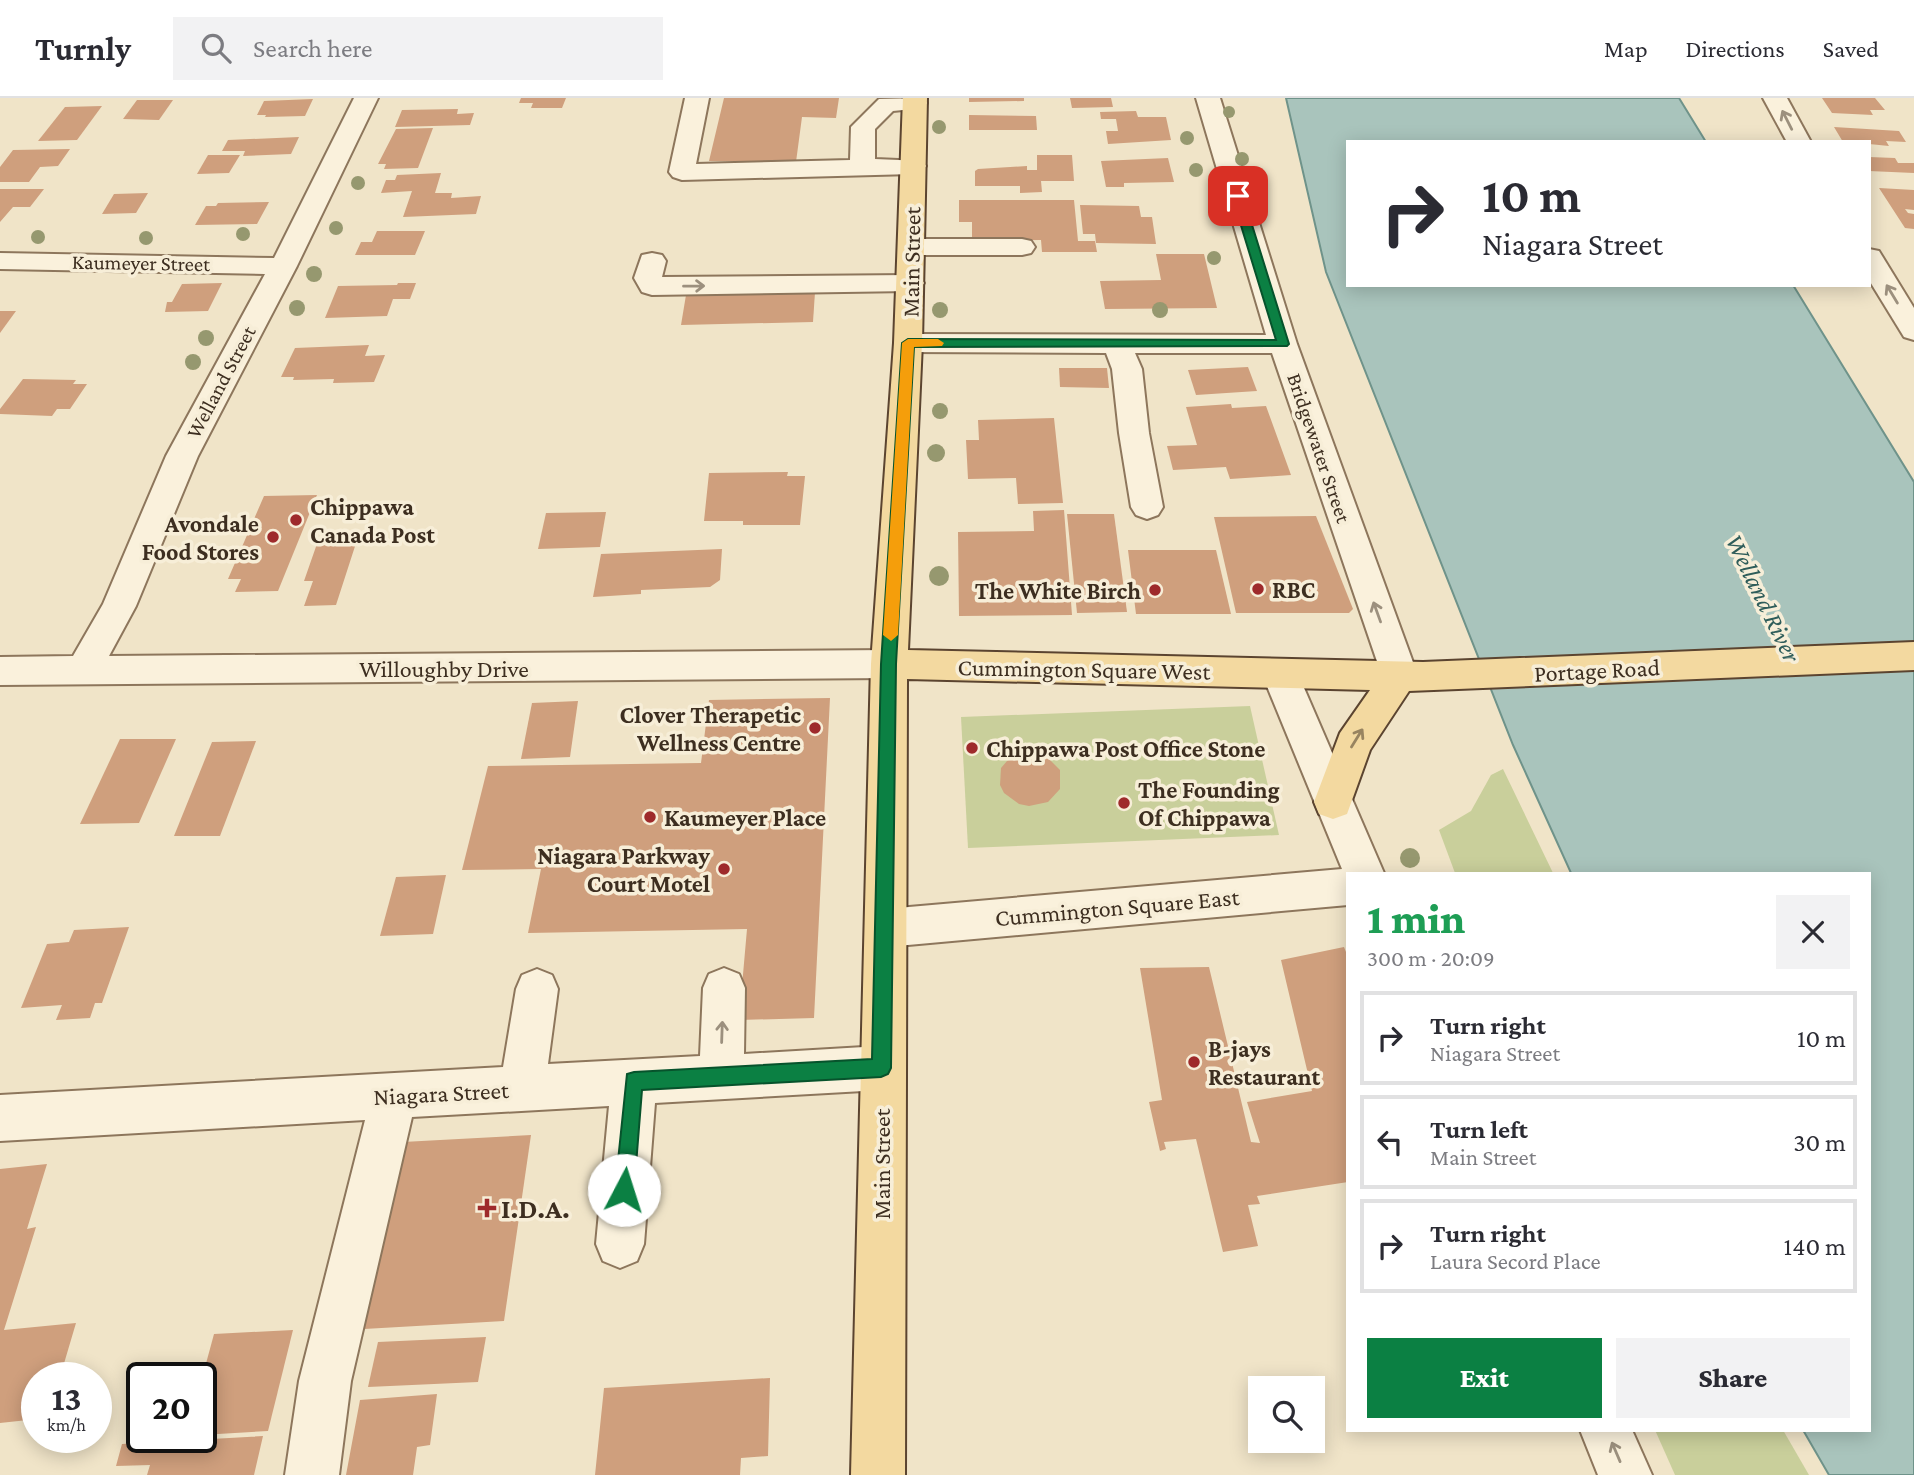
<!DOCTYPE html>
<meta charset="utf-8">
<style>
body{margin:0;font-family:"Crimson Pro",serif;background:#f2f2f3;color:#2b2b33;height:100vh;display:flex;flex-direction:column;font-size:26px;white-space:nowrap}
*{box-sizing:border-box;margin:0}
p{font-size:23px;color:#7c7c81}
.icon{flex:none;width:38px;height:38px;fill:none;stroke:currentColor;stroke-width:2;stroke-linecap:round;stroke-linejoin:round}
.map{position:relative;flex:1;overflow:hidden}
.sheet{position:absolute;left:1346px;top:774px;width:525px;height:560px;display:flex;flex-direction:column;background:#fff;border-radius:0px;box-shadow:0 4px 18px #0003}
.sheet>*{flex:none}
.banner{position:absolute;left:1346px;top:42px;width:525px;height:147px;border-radius:0px;box-shadow:0 4px 18px #0003;background:#fff;color:#2b2b33;overflow:hidden}
.fabs{position:absolute;left:1248px;top:1278px;display:grid;gap:14px}
.fabs a{display:grid;place-items:center;width:77px;height:77px;border-radius:0px;background:#fff;box-shadow:0 4px 18px #0003;font-size:35px}
.speed{position:absolute;left:21px;top:1264px;display:flex;gap:14px;font-size:35px;font-weight:700;text-align:center}
.speed>*{display:grid;place-content:center;width:91px;height:91px;border-radius:50%;background:#fff;box-shadow:0 4px 18px #0003;line-height:1}
.speed small{font-size:18px;font-weight:400}
.speed .limit{border:4px solid #111;border-radius:10px;background:#fff;color:#111}
.pin{position:absolute;display:grid;place-items:center;width:60px;height:60px;color:#fff;margin:-30px;border-radius:14px;box-shadow:0 4px 10px #0006}
.me{position:absolute;width:77px;margin:-38px;rotate:5deg;stroke-linejoin:round;filter:drop-shadow(0 0 5px #0008)}
.turn{display:flex;align-items:center;gap:24px;height:147px;padding:0 21px;font-size:32px}
.turn .icon{width:91px;height:91px;stroke-width:2.5}
.turn b{display:block;font-size:49px;line-height:60px}
.round{display:grid;place-items:center;flex:none;width:74px;height:74px;border-radius:0px;background:#f2f2f3}
.headline{display:flex;align-items:center;justify-content:space-between;height:119px;padding:0 21px}
h1{font-size:42px;font-weight:800;line-height:52px;color:#1e9e55}
.action{display:flex;gap:14px;margin-top:auto;padding:14px 21px}
.action a{flex:1;height:80px;border-radius:0px;background:#0b8043;color:#fff;font-size:28px;font-weight:800;line-height:80px;text-align:center}
.action a+a{background:#f2f2f3;color:#2b2b33}
ul{padding:0;list-style:none}
li{display:flex;align-items:center;gap:21px;height:94px;margin:0 14px 10px;padding:0 7px;border:4px solid #e1e1e2;border-radius:0px}
li div{flex:1}
li b{display:block;font-size:26px}
li em{font-style:normal}
header{display:flex;align-items:center;gap:42px;box-sizing:border-box;height:98px;padding:0 35px;background:#fff;border-bottom:2px solid #e1e1e2}
header strong{font-size:33px}
nav{display:flex;gap:38px;margin-inline-start:auto;font-size:24px}
.search{width:490px;height:63px;background:#f2f2f3;display:flex;align-items:center;gap:18px;box-sizing:border-box;padding:0 24px;border-radius:0px;color:#7c7c81;font-size:26px}
.map>svg:first-child{display:block}
.green{fill:#c9cf9b}
.water{fill:#a9c4bc;stroke:#6f938a;stroke-width:2}
.building{fill:#cf9f7d}
.lines{fill:none;stroke-linecap:round;stroke-linejoin:round}
.minor-casing{stroke:#8d765c;stroke-width:4}
.major-casing{stroke:#5b4430;stroke-width:4}
.minor{fill:#faf1dc;fill-rule:evenodd}
.major{fill:#f3d9a0;fill-rule:evenodd}
.tree{fill:#96986f}
.oneway{stroke:#9c907e}
.oneway2{stroke:#988460}
.route{fill:#0b8043;stroke:#07532c;stroke-width:2}
.slow{fill:#f59e0b}
.poi-dot{fill:#9e2a2b;stroke:#f7eed8;stroke-width:2.5}
.labels{text-anchor:middle;dominant-baseline:central;stroke-width:7;stroke-linejoin:round;paint-order:stroke}
.far-street-label{font-size:21px;fill:#3d2e20;stroke:#f7eed8}
.street-label{font-size:24px;fill:#3d2e20;stroke:#f7eed8}
.poi-label{font-size:24px;font-weight:bold;fill:#3d2e20;stroke:#f7eed8;text-anchor:start}
.water-label{font-size:26px;font-style:italic;fill:#2f5d5a;stroke:#f7eed8}
.near-poi-label{font-size:28px;font-weight:bold;fill:#3d2e20;stroke:#f7eed8;text-anchor:start}
</style>
<header>
<strong>Turnly</strong>
<div class="search"><svg class="icon" aria-label="search" viewBox="0 0 24 24"><circle cx="10" cy="10" r="6"/><path d="M15 15l6 6"/></svg>Search here</div>
<nav><a>Map</a><a>Directions</a><a>Saved</a></nav>
</header>
<div class="map">
<svg width="1914" height="1377" viewBox="0 0 1914 1377">
<rect width="100%" height="100%" fill="#f0e4c8"/>
<!-- green -->
<g class="green">
<path d="M1250,608L1279,737L968,750L961,619Z"/>
<path d="M1503,671L1553,775H1455L1439,732L1471,713L1491,677Z"/>
<path d="M1655,1332H1783L1809,1377H1675Z"/>
</g>
<!-- water -->
<path class="water" d="M1286,0H1679L1706,44H1348V187H1793L1914,384V1377H1829L1803,1332H1869V775H1571L1513,647L1326,174Z"/>
<!-- building -->
<g class="building">
<path d="M521,0H566L562,10H531L533,5H519Z"/>
<path d="M724,0H839L836,20L802,19L796,64L709,63Z"/>
<path d="M969,0H1024V3L969,4Z"/>
<path d="M1070,0H1111L1113,9L1072,10Z"/>
<path d="M1822,0H1875L1885,12H1870L1873,17L1832,15Z"/>
<path d="M313,1L305,18L265,19L266,17H257L264,3Z"/>
<path d="M137,2H173L159,22L123,21Z"/>
<path d="M102,8L77,42L38,43L65,9Z"/>
<path d="M458,11L457,16L474,15L470,27L395,29L402,12Z"/>
<path d="M1136,13L1138,19H1166L1171,42L1108,46L1106,33H1118L1116,21H1101L1100,14Z"/>
<path d="M969,17L1036,18L1037,32H969Z"/>
<path d="M1834,29L1899,33L1906,44L1886,43L1889,48L1869,46V44H1843Z"/>
<path d="M433,30L418,70L384,71L386,66H378L396,31Z"/>
<path d="M299,39L291,56L243,58L245,53H222L228,42Z"/>
<path d="M70,51L58,68L40,69L29,84H0V69L13,52Z"/>
<path d="M208,57H240L229,75L197,76Z"/>
<path d="M1037,57H1072L1074,83H1041L1042,94L1020,95V88H975V73L978,71L1027,68V72H1037Z"/>
<path d="M1869,59L1895,60L1898,65H1914V75L1869,73Z"/>
<path d="M1168,60L1174,84L1124,85V89H1106L1101,63Z"/>
<path d="M441,75L435,95H452L451,100L481,98L476,116L403,119L412,93L381,95L386,82H395L397,77Z"/>
<path d="M1879,90L1914,92V112L1905,111L1908,115L1914,116V131L1905,130Z"/>
<path d="M0,91H44L30,109H13L0,124Z"/>
<path d="M148,95L136,115L102,116L114,96Z"/>
<path d="M959,102H1074L1078,143H1095L1097,154H1042L1041,142L972,143V124H959Z"/>
<path d="M269,104L257,126L195,127L206,108H216L218,105Z"/>
<path d="M1080,107L1139,108L1141,119H1152L1156,146L1096,145L1095,136H1083Z"/>
<path d="M377,133H425L415,157H355L361,144H372Z"/>
<path d="M1156,156H1204L1217,210L1105,211L1100,183L1161,182Z"/>
<path d="M222,185L208,213L165,214L167,204H172L182,186Z"/>
<path d="M398,185H416L410,201H393L387,218L325,220L338,188L397,187Z"/>
<path d="M815,194L813,224L681,227L686,197Z"/>
<path d="M0,213H16L0,235Z"/>
<path d="M369,247L365,258L385,257L374,284L333,285L334,281L293,282L294,279H281L295,250Z"/>
<path d="M1248,269L1257,293L1196,297L1188,272Z"/>
<path d="M1059,270H1107L1109,290L1060,289Z"/>
<path d="M23,281L76,282L73,286H87L70,311H57L52,318L0,316V311Z"/>
<path d="M1231,306L1232,310L1266,308L1291,377L1230,381L1226,369L1173,372L1167,348L1197,347L1186,309Z"/>
<path d="M1054,320L1063,405L1018,406L1016,380L968,381L966,342H979L978,322Z"/>
<path d="M788,374L787,378H805L800,427H743V423H704L709,375Z"/>
<path d="M317,397L278,493L235,494L241,481H228L264,398Z"/>
<path d="M1064,412L1072,517L959,518L958,434L1034,433L1033,413Z"/>
<path d="M606,414L600,449L538,451L546,415Z"/>
<path d="M1067,416H1114L1127,514L1077,515Z"/>
<path d="M1316,418L1353,511L1349,515H1236L1214,419Z"/>
<path d="M358,439L336,507L304,508L313,483H304L319,440Z"/>
<path d="M722,451L720,482L710,489L641,492V496L593,499L601,456Z"/>
<path d="M1128,452H1216L1231,516H1136Z"/>
<path d="M830,600L814,920L739,922L747,831L528,835L541,771L462,772L488,668L701,665L709,602Z"/>
<path d="M578,603L570,659L521,661L532,605Z"/>
<path d="M120,641H176L139,725L80,726Z"/>
<path d="M256,643L220,738H174L212,644Z"/>
<path d="M1025,654L1046,658L1060,672V691L1048,704L1029,708L1019,706L1004,695L1000,687L1001,670L1007,663Z"/>
<path d="M446,777L433,836L380,838L396,779Z"/>
<path d="M129,829L102,905H95L90,920L56,922L62,907L21,910L47,846L69,844L74,832Z"/>
<path d="M1344,849L1348,859V1084L1257,1098L1260,1106L1248,1107L1258,1148L1223,1154L1196,1041L1164,1044L1166,1051L1160,1053L1149,1004L1162,1002L1140,870L1209,869L1251,1044L1260,1045L1247,1004L1312,993L1281,862Z"/>
<path d="M531,1037L504,1223L364,1231L403,1044Z"/>
<path d="M47,1066L27,1131L36,1129L4,1232L76,1225L60,1279H37V1321L0,1325V1071Z"/>
<path d="M293,1232L268,1333L201,1337V1284L214,1236Z"/>
<path d="M486,1239L478,1284L368,1289L378,1244Z"/>
<path d="M770,1280L768,1358L741,1360L740,1377H595L604,1290Z"/>
<path d="M437,1296L430,1347L417,1349L413,1377H346L360,1302Z"/>
<path d="M263,1338L254,1377H147L150,1367L116,1368L122,1346Z"/>
</g>
<g class="lines">
<defs>
<g id="minor">
<path d="M354,0H378L297,168L198,358L136,508L109,558L889,552L902,556L907,566L902,576L889,580L0,587V559L73,558L103,506L166,358L265,176L0,171V155L274,160Z"/>
<path d="M685,0H709L696,66L850,62L851,29L879,1L923,0L927,5L923,10L893,13L875,31V61L922,63L926,68L922,73L913,76L682,82L673,79L669,74Z"/>
<path d="M1196,0H1220L1297,246L1418,578L1413,588L1400,593L1387,588L1382,578L1272,255H1135L1142,271L1149,335L1163,409L1158,417L1147,421L1136,417L1131,409L1119,335L1112,271L1106,255L908,254L898,252L894,245L898,238L908,236L1266,237Z"/>
<path d="M1763,0H1787L1811,44H1787Z"/>
<path d="M911,141H1022L1031,143L1035,149L1031,155L1022,157H911L902,155L898,149L902,143Z"/>
<path d="M1869,151L1879,153L1914,210V242L1904,239L1869,182Z"/>
<path d="M652,155L662,157L666,163L662,179L910,177L920,179L924,185L920,191L910,193L652,197L642,194L634,180L642,157Z"/>
<path d="M1280,562L1293,566L1298,576L1384,775H1348V807L886,849L871,844L865,830L871,816L886,811L1342,771L1262,576L1267,566Z"/>
<path d="M724,870L739,876L745,890L744,956L881,948L897,954L903,970L897,986L881,992L655,1005L644,1146L637,1163L620,1170L603,1163L596,1146L609,1008L412,1019L351,1283L339,1377H285L299,1283L365,1022L0,1043V997L503,969L516,891L522,877L537,871L552,877L558,891L548,966L700,958L703,890L709,876Z"/>
<path d="M1580,1332H1632L1652,1377H1598Z"/>
</g>
<path id="major" d="M903,0H927L922,245L908,552L1423,564L1914,544V572L1409,593L1370,652L1347,716L1333,721L1319,716L1314,704L1340,635L1370,592L907,581L905,1377H851L871,566L894,245Z"/>
</defs>
<!-- minor casing -->
<use href="#minor" class="minor-casing"/>
<!-- major casing -->
<use href="#major" class="major-casing"/>
<!-- minor -->
<use href="#minor" class="minor"/>
<!-- major -->
<use href="#major" class="major"/>
</g>
<!-- trees -->
<g class="tree">
<circle cx="1229" cy="14" r="6"/>
<circle cx="939" cy="29" r="7"/>
<circle cx="1187" cy="40" r="7"/>
<circle cx="1242" cy="61" r="7"/>
<circle cx="1196" cy="72" r="7"/>
<circle cx="358" cy="85" r="7"/>
<circle cx="336" cy="130" r="7"/>
<circle cx="243" cy="136" r="7"/>
<circle cx="38" cy="139" r="7"/>
<circle cx="146" cy="140" r="7"/>
<circle cx="1214" cy="160" r="7"/>
<circle cx="314" cy="176" r="8"/>
<circle cx="297" cy="210" r="8"/>
<circle cx="940" cy="212" r="8"/>
<circle cx="1160" cy="212" r="8"/>
<circle cx="206" cy="240" r="8"/>
<circle cx="193" cy="264" r="8"/>
<circle cx="940" cy="313" r="8"/>
<circle cx="936" cy="355" r="9"/>
<circle cx="939" cy="478" r="10"/>
<circle cx="1410" cy="760" r="10"/>
</g>
<!-- one-way arrows -->
<defs><path id="oneway-shaft" d="M-6 0H5M1.5-3L5.5 0L1.5 3" fill="none" stroke-width="1.6" stroke-linecap="round" stroke-linejoin="round" transform="scale(1.75)"/></defs>
<g class="oneway">
<use href="#oneway-shaft" transform="translate(1787 22) rotate(-117)"/>
<use href="#oneway-shaft" transform="translate(694 188) rotate(-1)"/>
<use href="#oneway-shaft" transform="translate(1892 196) rotate(-121)"/>
<use href="#oneway-shaft" transform="translate(1377 514) rotate(-110)"/>
<use href="#oneway-shaft" transform="translate(722 934) rotate(-88)"/>
<use href="#oneway-shaft" transform="translate(1616 1354) rotate(-113)"/>
</g>
<use class="oneway2" href="#oneway-shaft" transform="translate(1357 640) rotate(-58)"/>
<!-- route -->
<path class="route" d="M1238,95L1243,98L1289,246L1287,248L914,249L896,566L891,970L888,976L881,979L642,992L634,1092L631,1099L624,1101L617,1099L615,1092L627,976L634,974L872,961L881,566L902,245L908,241L1276,242L1232,98Z"/>
<!-- slow -->
<path class="slow" d="M938,241L944,245L942,248L914,249L898,537L891,543L883,537L902,245L908,241Z"/>
<!-- markers -->
<g class="poi-dot">
<circle cx="296" cy="422" r="7"/>
<circle cx="273" cy="439" r="7"/>
<circle cx="1258" cy="491" r="7"/>
<circle cx="1155" cy="492" r="7"/>
<circle cx="815" cy="630" r="7"/>
<circle cx="972" cy="650" r="7"/>
<circle cx="1124" cy="705" r="7"/>
<circle cx="650" cy="719" r="7"/>
<circle cx="724" cy="771" r="7"/>
<circle cx="1194" cy="964" r="7"/>
<path d="M483.5 1099.5h7v7h7v7h-7v7h-7v-7h-7v-7h7z"/>
</g>
<g class="labels">
<!-- far-street labels -->
<g class="far-street-label">
<text transform="translate(141 165) rotate(1)">Kaumeyer Street</text>
<text transform="translate(221 284) rotate(-62)">Welland Street</text>
<text transform="translate(1319 350) rotate(71)">Bridgewater Street</text>
</g>
<!-- street labels -->
<g class="street-label">
<text transform="translate(911 164) rotate(-89)">Main Street</text>
<text x="444" y="570">Willoughby Drive</text>
<text transform="translate(1084 571) rotate(1)">Cummington Square West</text>
<text transform="translate(1597 572) rotate(-3)">Portage Road</text>
<text transform="translate(1117 809) rotate(-5)">Cummington Square East</text>
<text transform="translate(441 995) rotate(-3)">Niagara Street</text>
<text transform="translate(881 1066) rotate(-90)">Main Street</text>
</g>
<!-- poi labels -->
<g class="poi-label">
<text x="310" y="408">Chippawa<tspan x="310" dy="28">Canada Post</tspan></text>
<text x="259" y="425" text-anchor="end">Avondale<tspan x="259" dy="28">Food Stores</tspan></text>
<text x="1272" y="491">RBC</text>
<text x="1141" y="492" text-anchor="end">The White Birch</text>
<text x="801" y="616" text-anchor="end">Clover Therapetic<tspan x="801" dy="28">Wellness Centre</tspan></text>
<text x="986" y="650">Chippawa Post Office Stone</text>
<text x="1138" y="691">The Founding<tspan x="1138" dy="28">Of Chippawa</tspan></text>
<text x="664" y="719">Kaumeyer Place</text>
<text x="710" y="757" text-anchor="end">Niagara Parkway<tspan x="710" dy="28">Court Motel</tspan></text>
<text x="1208" y="950">B-jays<tspan x="1208" dy="28">Restaurant</tspan></text>
</g>
<!-- water labels -->
<g class="water-label">
<text transform="translate(1763 500) rotate(64)">Welland River</text>
</g>
<!-- near-poi labels -->
<g class="near-poi-label">
<text x="501" y="1110">I.D.A.</text>
</g>
</g>
</svg>
<div class="fabs">
<a><svg class="icon" aria-label="search" viewBox="0 0 24 24"><circle cx="10" cy="10" r="6"/><path d="M15 15l6 6"/></svg></a>
</div>
<div class="speed"><div>13<small>km/h</small></div><div class="limit">20</div></div>
<div class="pin" style="left:1238px;top:98px;background:#d93025"><svg class="icon" aria-label="arrive" viewBox="0 0 24 24"><path d="M6 21V4h12l-3 4 3 4H6"/></svg></div>
<svg class="me" style="left:624px;top:1092px" viewBox="-20 -20 40 40"><circle r="19" fill="#fff"/><path d="M0-13L10 11 0 6-10 11z" fill="#0b8043"/></svg>
<div class="banner">
<div class="turn"><svg class="icon" aria-label="right" viewBox="0 0 24 24"><path d="M7 20v-9h11M14 6l5 5-5 5"/></svg><div><b>10 m</b>Niagara Street</div></div>
</div>
<section class="sheet">
<div class="headline"><div><h1>1 min</h1><p>300 m · 20:09</p></div><a class="round"><svg class="icon" aria-label="close" viewBox="0 0 24 24"><path d="M6 6l12 12M18 6L6 18"/></svg></a></div>
<ul>
<li><svg class="icon" aria-label="right" viewBox="0 0 24 24"><path d="M7 20v-9h11M14 6l5 5-5 5"/></svg><div><b>Turn right</b><p>Niagara Street</p></div><em>10 m</em></li>
<li><svg class="icon" aria-label="left" viewBox="0 0 24 24"><path d="M17 20v-9H6M10 6l-5 5 5 5"/></svg><div><b>Turn left</b><p>Main Street</p></div><em>30 m</em></li>
<li><svg class="icon" aria-label="right" viewBox="0 0 24 24"><path d="M7 20v-9h11M14 6l5 5-5 5"/></svg><div><b>Turn right</b><p>Laura Secord Place</p></div><em>140 m</em></li>
</ul>
<div class="action"><a>Exit</a><a>Share</a></div>
</section>
</div>
